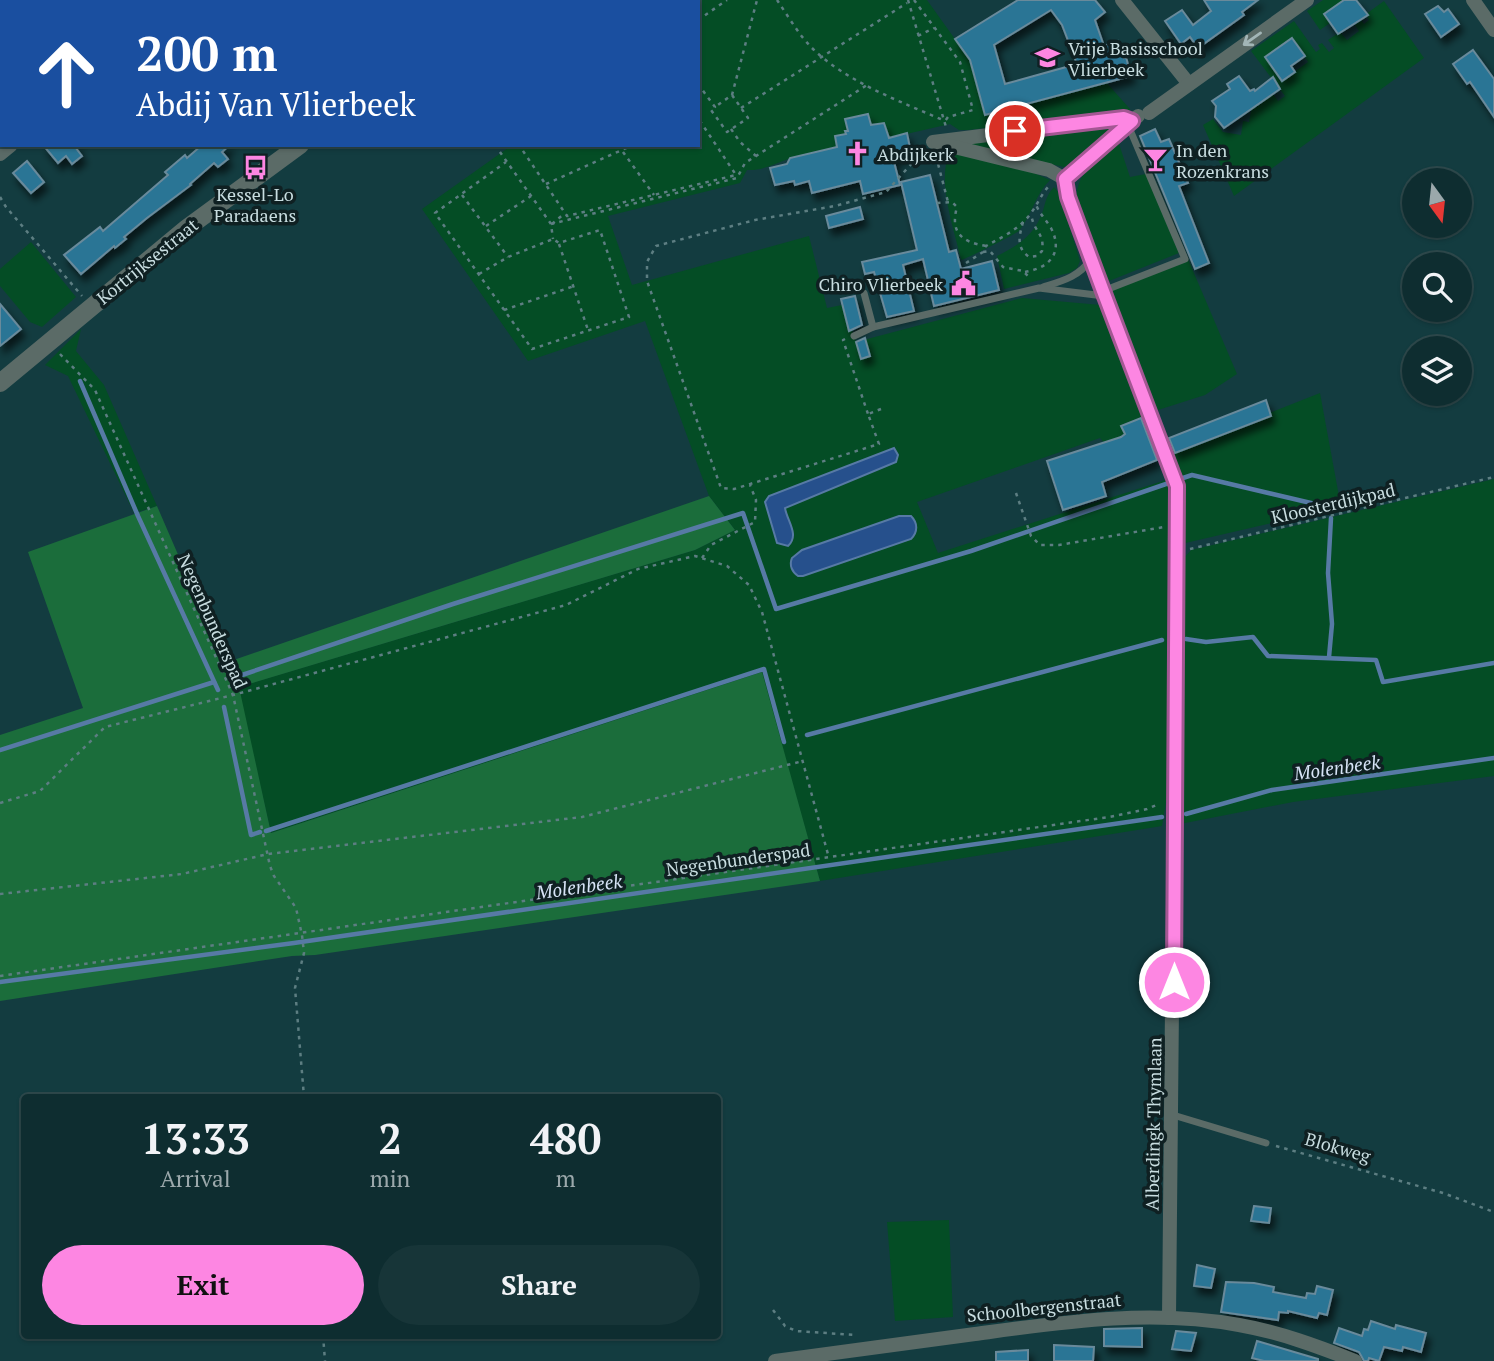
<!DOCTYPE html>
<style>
body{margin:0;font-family:"PT Serif",serif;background:#173538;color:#f1f3f6;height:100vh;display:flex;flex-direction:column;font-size:26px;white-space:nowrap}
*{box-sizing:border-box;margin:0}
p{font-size:23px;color:#9ba8ab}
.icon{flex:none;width:38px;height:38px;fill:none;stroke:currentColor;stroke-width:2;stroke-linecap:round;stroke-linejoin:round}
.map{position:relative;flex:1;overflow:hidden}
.panel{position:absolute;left:21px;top:1094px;width:700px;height:245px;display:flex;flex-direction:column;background:#0e2d30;border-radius:7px;box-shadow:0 2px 5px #0004,0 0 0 2px #2e494c}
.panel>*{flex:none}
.hud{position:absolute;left:0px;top:0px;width:700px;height:147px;box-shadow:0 2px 5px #0004,0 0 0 2px #2e494c;background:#1a4fa0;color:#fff;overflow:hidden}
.needle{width:46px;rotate:165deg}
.tools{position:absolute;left:1402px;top:168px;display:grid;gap:14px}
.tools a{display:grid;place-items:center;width:70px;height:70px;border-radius:50%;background:#0e2d30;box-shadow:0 2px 5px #0004,0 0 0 2px #2e494c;font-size:35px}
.pin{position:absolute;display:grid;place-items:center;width:60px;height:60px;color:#fff;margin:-30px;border:4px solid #fff;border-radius:50%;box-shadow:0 2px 7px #0007}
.me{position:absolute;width:77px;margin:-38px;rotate:0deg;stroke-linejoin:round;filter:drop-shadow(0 0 5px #0008)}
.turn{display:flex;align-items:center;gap:24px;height:147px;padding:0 21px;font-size:32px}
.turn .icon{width:91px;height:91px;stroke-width:2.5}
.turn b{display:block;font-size:49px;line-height:60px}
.eta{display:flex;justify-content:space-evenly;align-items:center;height:119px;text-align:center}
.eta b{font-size:42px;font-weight:700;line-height:49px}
.primary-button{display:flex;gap:14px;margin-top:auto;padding:14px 21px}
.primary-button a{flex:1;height:80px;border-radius:42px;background:#fd86e2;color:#111;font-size:28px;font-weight:700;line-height:80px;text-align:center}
.primary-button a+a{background:#173538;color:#f1f3f6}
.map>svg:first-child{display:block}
.green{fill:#044d25;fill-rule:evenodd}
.forest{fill:#1b6d3b}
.water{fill:#26508c;stroke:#577aa5;stroke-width:2}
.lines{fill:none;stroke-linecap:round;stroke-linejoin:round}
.stream{stroke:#577aa5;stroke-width:4.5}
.building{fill:#2a7495;stroke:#698a9b;stroke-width:2;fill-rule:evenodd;filter:url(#shadow)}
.path{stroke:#5d7e82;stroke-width:2.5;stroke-dasharray:3.5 5;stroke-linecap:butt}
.service{stroke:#5b6b67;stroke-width:7}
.minor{stroke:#5b6b67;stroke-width:14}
.tertiary{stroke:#5b6b67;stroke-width:18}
.oneway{stroke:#a2b5b6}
.route-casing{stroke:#a45793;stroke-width:18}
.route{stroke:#fd86e2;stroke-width:12}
.labels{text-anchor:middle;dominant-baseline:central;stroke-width:7;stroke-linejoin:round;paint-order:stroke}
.poi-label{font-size:18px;fill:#c8dde0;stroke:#0f2022;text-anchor:start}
.street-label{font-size:18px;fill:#c8dde0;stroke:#0f2022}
.water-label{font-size:19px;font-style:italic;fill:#d7e4f6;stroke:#0f2022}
</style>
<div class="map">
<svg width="1494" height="1361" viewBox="0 0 1494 1361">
<defs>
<filter id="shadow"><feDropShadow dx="4" dy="7" stdDeviation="3.5" flood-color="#0009"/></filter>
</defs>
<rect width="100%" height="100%" fill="#133c40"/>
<!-- green -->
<g class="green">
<path d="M626,0H927L970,60L985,115L1106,82L1130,109L1129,111L968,130H959L950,124L889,138L871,125L867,114L845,119L848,131H845L846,134L835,137L837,147C822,151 806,153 791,158C776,163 763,171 747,170L740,183L608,216L632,285L809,236L827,308L842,305L848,331L852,330L856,342L1022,298L1101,305L1144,416L1121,425L1126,439L1107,446L1100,438L917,502L938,553L1169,479L1172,508L1168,790L1162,826L820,881L761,673L271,833L238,687L695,550L735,530L709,496L645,321L528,361L422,209L512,145H698V2Z"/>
<path d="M1323,0H1344L1324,14L1330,23L1320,30L1307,11Z"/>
<path d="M1384,1L1424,58L1234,196L1203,125L1213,119L1223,132L1241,135L1243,121L1249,122L1255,91L1256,90L1262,96L1271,91L1278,101L1285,96L1251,51L1294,21L1316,52L1320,49L1318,45L1322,43L1329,52L1334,48L1328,40L1340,32L1347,40L1359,31L1355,25L1361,20L1364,24L1369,20L1366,14ZM1292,38L1308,62L1283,80Z"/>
<path d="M1117,126L1070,166L1064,167L957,143Z"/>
<path d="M1118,141L1130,177L1146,174L1179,253L1109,281L1104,280L1077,206C1073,173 1096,161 1118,141Z"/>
<path d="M952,150L1023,168L1050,180C1035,195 1032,215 1019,231C1016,234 968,258 961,260C955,231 934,175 952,150Z"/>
<path d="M1054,187L1059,193L1080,261L1077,268L1069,273L1004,289L997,256C1015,247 1032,237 1040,218C1046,206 1044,197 1054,187Z"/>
<path d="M31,242L76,297L42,327L30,322L0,286V269Z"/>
<path d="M1188,259L1237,374L1205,395L1158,410L1152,408L1110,294L1115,286Z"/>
<path d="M81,329L76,351L104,385L157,506L134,513L68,376L45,365Z"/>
<path d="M1320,393L1341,507L1181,544L1169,453Z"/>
<path d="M1494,479V776L1293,802L1180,824L1182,567L1185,557L1191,550Z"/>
<path d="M949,1220L953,1317L895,1321L887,1222Z"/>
</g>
<!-- forest -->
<path class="forest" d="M709,496L735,530L695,550L239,687L271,833L762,672L820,881L315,955L292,956L0,1001V735L83,708L28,552L157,506L225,663Z"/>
<!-- water -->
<g class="water">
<path d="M894,448L898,455L896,462L785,508C787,521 800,535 788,546L777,543L765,502L769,496Z"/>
<path d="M899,516H911C918,523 918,532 911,539L803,576H798C792,572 789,565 792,558L802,550Z"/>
</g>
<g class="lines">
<!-- stream -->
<g class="stream">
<path d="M80,381L138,516L218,690"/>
<path d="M1180,479L1192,475L1328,507"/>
<path d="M1186,639L1206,642L1253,637L1268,656L1376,660L1383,682L1494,663"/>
<path d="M1329,657L1332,624L1328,573L1331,518"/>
<path d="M242,675L453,604L743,513L776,609L971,551L1166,484"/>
<path d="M224,707L251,835L260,832"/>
<path d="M807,735L1162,640"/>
<path d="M0,750L214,682"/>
<path d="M1186,814L1272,790L1494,758"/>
<path d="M266,831L764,669L784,742"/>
<path d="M0,982L294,943L1162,817"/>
</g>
</g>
<!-- building -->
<g class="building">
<path d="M1018,0H1095L1105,12L1095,20L1104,46L1118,41L1124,58L1126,57L1131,76L985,115L970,60L955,39ZM1051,10L1062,25L1077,64L1005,84L994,45Z"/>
<path d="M1204,0H1258L1242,12L1244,15L1198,48L1190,37L1181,44L1165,21L1182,10L1193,25L1211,11Z"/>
<path d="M1344,0H1356L1368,15L1338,34L1324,14Z"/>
<path d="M1438,6L1444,12L1448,9L1459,24L1441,37L1425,14Z"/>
<path d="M1292,38L1305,56L1291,66L1295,72L1282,81L1265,57Z"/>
<path d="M1473,50L1494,79V117L1470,82L1467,84L1453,64Z"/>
<path d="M1239,76L1250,91L1254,89L1255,91L1273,77L1280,89L1224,128L1215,117L1216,106L1212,101L1230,89L1227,84Z"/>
<path d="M868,114L871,125L884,123L889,138L907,133L911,153L893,158L900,185L863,194L860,181L812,193L809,181L795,185L794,181L775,185L770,168L787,164L790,158L837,147L835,136L846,134L845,131H848L845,119Z"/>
<path d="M1155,129L1161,142L1169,139L1188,183L1179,186L1209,263L1195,269L1140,136Z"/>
<path d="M43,145H79L76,148L82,156L72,164L66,156L58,163Z"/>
<path d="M202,145H230L222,152L228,159L218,167L214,163L190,184L191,185L147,218L124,237L126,239L115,248L114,246L81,274L64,255L100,227L103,231L168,175L165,172L185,155L187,158Z"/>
<path d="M27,161L44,182L31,193L13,173Z"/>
<path d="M930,175L949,252L956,250L961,269L992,261L999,290L934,306L923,259L903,265L914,311L887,317L874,272L865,274L862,262L917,250L901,182Z"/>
<path d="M860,207L863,219L829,228L826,216Z"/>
<path d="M855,296L862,325L849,331L841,299Z"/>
<path d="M0,304L21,329L0,346Z"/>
<path d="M865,338L870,356L861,359L856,342Z"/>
<path d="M1266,400L1271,416L1175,453L1169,438Z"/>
<path d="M1141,418L1157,460L1102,482L1106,496L1063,510L1047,461L1121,437L1125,434L1121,426Z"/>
<path d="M1254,1206L1271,1208L1269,1223L1251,1221Z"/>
<path d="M1197,1265L1215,1269L1211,1288L1194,1286Z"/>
<path d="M1226,1282L1254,1283L1274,1287L1273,1292L1306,1298L1307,1293L1315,1294L1317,1286L1333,1290L1327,1315L1319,1313L1317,1318L1288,1311V1313L1279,1312L1278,1320L1221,1312Z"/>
<path d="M1371,1321L1395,1329L1396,1325L1426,1333L1421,1352L1403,1347L1402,1351L1384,1347L1379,1361L1369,1358L1368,1361H1364L1359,1352L1334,1343L1339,1328L1362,1336L1364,1329L1368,1330Z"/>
<path d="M1142,1328V1347L1104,1346V1329Z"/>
<path d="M1176,1331L1196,1333L1191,1351L1172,1349Z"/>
<path d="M1257,1341L1318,1359V1361H1264L1252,1358Z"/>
<path d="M1054,1345L1094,1347L1093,1361H1054Z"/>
<path d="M1028,1350V1361H996V1352Z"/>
</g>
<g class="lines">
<!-- path -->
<g class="path">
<path d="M688,0L689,2"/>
<path d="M777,0C788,16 799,35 812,48C846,82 902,102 945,121"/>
<path d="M908,0L946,127"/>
<path d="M914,0L960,62L973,110L948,117L945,121"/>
<path d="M644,2L646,0"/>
<path d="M698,20L727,0"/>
<path d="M918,36L934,28"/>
<path d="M698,84L715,107L711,110L727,132L748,118L732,95L715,107"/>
<path d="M732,95L757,0"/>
<path d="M741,108L907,3"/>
<path d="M731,129L740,142L756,156"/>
<path d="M495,145L551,224L553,239"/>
<path d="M525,145L521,148L567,216L736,175L698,118"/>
<path d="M618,145L654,195"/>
<path d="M936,156L948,202"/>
<path d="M546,184L633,145"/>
<path d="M462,195L508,257"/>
<path d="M0,197L6,207L82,296"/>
<path d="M937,203L952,202L957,207C950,232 961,242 986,246"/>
<path d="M1023,222C1019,237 1016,247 1029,257L1037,256L1042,251C1045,233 1034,233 1031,214"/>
<path d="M551,224L737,178L745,163L867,85"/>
<path d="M552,224L565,213"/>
<path d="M486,226L531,196"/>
<path d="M559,244L588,330"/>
<path d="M983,252L990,251L1003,267L1023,271L1031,279"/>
<path d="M966,263L983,252L986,246C1002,237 1020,229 1031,213C1038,204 1041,194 1050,185"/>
<path d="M1025,272C1049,268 1064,253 1051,228C1046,220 1040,214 1036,205"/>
<path d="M479,274L508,257L553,239L559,243L600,230L629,317L532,349L435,213L506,162"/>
<path d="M504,310L574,286"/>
<path d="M845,339L843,340L868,414"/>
<path d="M60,354L95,390L233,695L270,866L274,876L296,908L302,935L304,953L295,988L304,1097"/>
<path d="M881,409L868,414L879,444L734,489L721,488L647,281V262L656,246L755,220L835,206L886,192L923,151"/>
<path d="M1016,493L1031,536L1040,545H1059L1164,527"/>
<path d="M1190,549L1494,477"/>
<path d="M702,558L711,545L755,522L756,500L750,485"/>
<path d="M0,803L40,791L105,727L233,695L566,605L638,569L695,556L727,566L749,585L762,612L829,858"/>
<path d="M0,894L182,874L268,854L582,817L803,761"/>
<path d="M0,976L1109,817L1147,809L1159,804"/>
<path d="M1276,1146L1443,1193L1494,1212"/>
<path d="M773,1310L785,1326L796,1331L855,1335"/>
<path d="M323,1335L325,1361"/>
</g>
<!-- service -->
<g class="service">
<path d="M1043,287C1062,281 1079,277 1091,259"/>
<path d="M1103,291L1185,259L1128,125"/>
<path d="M864,293L873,327L1039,288L1104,296"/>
<path d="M854,336L873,327"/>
<path d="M1173,1115L1266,1143"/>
</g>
<!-- minor -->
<g class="minor">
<path d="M228,0V2"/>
<path d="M1122,0L1189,84"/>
<path d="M1473,0L1494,30"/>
<path d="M182,2L184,0"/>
<path d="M1149,113L1307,0"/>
<path d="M933,142L1124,118L1132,121"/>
<path d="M938,143L1049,170L1065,179"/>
<path d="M0,154L11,145"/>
<path d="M1065,179L1068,196L1105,296L1177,486L1169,1318"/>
<path d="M1065,179L1138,116"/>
<path d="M775,1361C842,1352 909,1343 975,1334C1064,1322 1149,1309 1239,1325C1279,1332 1317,1346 1355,1361"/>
</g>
<!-- tertiary -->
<g class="tertiary">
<path d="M504,2L506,0"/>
<path d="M0,383L187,228L300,145"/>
</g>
</g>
<!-- one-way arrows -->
<defs><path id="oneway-shaft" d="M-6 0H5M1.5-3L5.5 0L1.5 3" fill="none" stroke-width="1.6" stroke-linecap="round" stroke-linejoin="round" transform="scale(1.75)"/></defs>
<use class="oneway" href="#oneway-shaft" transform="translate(1252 39) rotate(145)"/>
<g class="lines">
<defs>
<path id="route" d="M1015,131L1124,118L1132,121L1065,179L1068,197L1103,291L1177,486L1174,982"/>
</defs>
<!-- route casing -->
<use href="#route" class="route-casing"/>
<!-- route -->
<use href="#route" class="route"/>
</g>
<!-- icons -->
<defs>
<symbol id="school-bare" viewBox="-9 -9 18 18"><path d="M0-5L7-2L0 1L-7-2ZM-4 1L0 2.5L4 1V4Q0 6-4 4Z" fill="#fd86e2" stroke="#0f2022" stroke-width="2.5" paint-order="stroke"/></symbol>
<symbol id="church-bare" viewBox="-9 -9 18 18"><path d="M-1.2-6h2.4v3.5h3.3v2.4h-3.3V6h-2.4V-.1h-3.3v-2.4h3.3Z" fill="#fd86e2" stroke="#0f2022" stroke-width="2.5" paint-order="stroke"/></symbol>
<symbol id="bar-bare" viewBox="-9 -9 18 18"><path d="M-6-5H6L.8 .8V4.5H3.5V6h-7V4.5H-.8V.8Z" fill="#fd86e2" stroke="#0f2022" stroke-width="2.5" paint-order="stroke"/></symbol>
<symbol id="bus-bare" viewBox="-9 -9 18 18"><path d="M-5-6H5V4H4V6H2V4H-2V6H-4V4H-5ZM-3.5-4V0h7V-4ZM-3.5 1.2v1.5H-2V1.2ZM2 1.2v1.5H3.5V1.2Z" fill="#fd86e2" stroke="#0f2022" stroke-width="2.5" paint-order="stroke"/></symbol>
<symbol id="civic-bare" viewBox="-9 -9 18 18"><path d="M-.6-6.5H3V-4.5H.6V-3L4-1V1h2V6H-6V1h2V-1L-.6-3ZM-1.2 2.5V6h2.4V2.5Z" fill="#fd86e2" stroke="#0f2022" stroke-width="2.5" paint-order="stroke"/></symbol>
</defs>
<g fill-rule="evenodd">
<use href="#school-bare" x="1030" y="40" width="35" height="35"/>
<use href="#church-bare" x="840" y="136" width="35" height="35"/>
<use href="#bar-bare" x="1138" y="142" width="35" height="35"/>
<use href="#bus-bare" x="238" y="150" width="35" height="35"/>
<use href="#civic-bare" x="946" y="266" width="35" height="35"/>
</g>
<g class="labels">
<!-- poi labels -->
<g class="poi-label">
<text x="1068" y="48">Vrije Basisschool<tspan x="1068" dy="21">Vlierbeek</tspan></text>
<text x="1176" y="150">In den<tspan x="1176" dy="21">Rozenkrans</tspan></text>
<text x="877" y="154">Abdijkerk</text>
<text x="255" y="194" text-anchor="middle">Kessel-Lo<tspan x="255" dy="21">Paradaens</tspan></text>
<text x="943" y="284" text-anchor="end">Chiro Vlierbeek</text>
</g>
<!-- street labels -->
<g class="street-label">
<text transform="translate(147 261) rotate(-39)">Kortrijksestraat</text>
<text transform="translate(1333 503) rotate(-13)">Kloosterdijkpad</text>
<text transform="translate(213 621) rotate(66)">Negenbunderspad</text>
<text transform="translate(738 859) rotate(-8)">Negenbunderspad</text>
<text transform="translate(1153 1124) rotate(-89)">Alberdingk Thymlaan</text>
<text transform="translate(1338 1147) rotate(16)">Blokweg</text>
<text transform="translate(1044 1307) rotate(-6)">Schoolbergenstraat</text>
</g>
<!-- water labels -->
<g class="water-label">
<text transform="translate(1337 767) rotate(-8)">Molenbeek</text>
<text transform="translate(579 886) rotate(-8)">Molenbeek</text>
</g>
</g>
</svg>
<div class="tools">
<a><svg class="needle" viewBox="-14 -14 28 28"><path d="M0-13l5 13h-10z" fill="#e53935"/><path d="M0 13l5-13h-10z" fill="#9ba8ab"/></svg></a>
<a><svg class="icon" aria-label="search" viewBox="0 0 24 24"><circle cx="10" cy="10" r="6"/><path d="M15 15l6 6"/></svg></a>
<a><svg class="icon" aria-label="layers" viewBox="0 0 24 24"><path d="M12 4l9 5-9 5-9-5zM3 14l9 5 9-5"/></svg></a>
</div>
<div class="pin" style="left:1015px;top:131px;background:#d93025"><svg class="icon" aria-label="arrive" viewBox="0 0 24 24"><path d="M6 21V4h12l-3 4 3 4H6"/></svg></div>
<svg class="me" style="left:1174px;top:982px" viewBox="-20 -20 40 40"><circle r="17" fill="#fd86e2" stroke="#fff" stroke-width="3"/><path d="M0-11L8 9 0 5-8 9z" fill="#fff"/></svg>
<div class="hud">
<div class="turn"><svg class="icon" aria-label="ahead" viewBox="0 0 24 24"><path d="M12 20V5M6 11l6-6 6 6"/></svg><div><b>200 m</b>Abdij Van Vlierbeek</div></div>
</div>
<section class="panel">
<div class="eta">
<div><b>13:33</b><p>Arrival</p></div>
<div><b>2</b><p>min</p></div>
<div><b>480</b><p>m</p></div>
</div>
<div class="primary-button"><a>Exit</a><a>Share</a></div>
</section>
</div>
